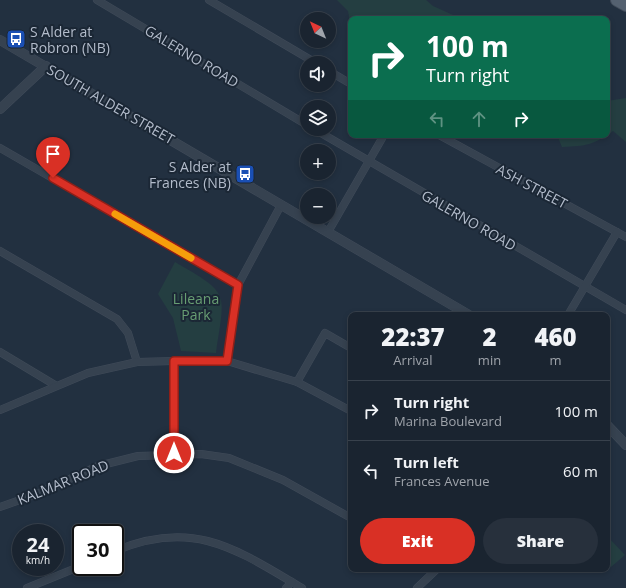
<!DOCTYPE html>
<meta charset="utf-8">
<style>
body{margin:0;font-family:"Open Sans",sans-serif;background:#27303c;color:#f1f3f6;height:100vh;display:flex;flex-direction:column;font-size:15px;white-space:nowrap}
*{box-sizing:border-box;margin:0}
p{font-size:13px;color:#9fa4ab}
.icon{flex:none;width:22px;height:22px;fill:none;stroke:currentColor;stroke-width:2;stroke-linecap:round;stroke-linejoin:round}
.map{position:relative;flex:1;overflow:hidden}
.panel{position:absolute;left:348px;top:312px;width:262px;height:260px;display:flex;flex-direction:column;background:#1a2430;border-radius:8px;box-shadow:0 2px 6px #0003,0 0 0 1px #38414c}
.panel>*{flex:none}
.guide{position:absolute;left:348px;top:16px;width:262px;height:122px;border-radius:8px;box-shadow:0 2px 6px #0003,0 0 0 1px #38414c;background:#0b6e4f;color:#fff;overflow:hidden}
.needle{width:26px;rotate:317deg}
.tools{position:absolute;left:300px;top:12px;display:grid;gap:8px}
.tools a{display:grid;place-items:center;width:36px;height:36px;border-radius:50%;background:#1a2430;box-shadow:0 2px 6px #0003,0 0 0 1px #38414c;font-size:20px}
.speed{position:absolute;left:12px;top:524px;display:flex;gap:8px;font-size:20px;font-weight:700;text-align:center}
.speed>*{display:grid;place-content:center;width:52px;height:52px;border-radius:50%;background:#1a2430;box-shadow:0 2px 6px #0003,0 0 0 1px #38414c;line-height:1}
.speed small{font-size:10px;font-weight:400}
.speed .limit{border:2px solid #111;border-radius:6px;background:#fff;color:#111}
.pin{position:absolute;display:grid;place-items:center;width:34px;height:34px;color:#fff;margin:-41px -17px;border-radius:50% 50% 50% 0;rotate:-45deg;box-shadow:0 0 4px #0007}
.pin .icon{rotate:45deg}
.me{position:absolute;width:44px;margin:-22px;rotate:0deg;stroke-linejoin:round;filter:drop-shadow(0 0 3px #0008)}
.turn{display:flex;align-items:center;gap:14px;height:84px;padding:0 12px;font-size:18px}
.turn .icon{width:52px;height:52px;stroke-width:2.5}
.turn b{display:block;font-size:28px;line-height:34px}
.lanes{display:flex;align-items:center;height:38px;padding:0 12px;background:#0003;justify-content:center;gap:20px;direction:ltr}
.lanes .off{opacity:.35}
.eta{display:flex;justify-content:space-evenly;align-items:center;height:68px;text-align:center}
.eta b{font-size:24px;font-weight:800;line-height:28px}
.primary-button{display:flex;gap:8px;margin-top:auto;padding:8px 12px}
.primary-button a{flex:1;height:46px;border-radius:24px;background:#d93025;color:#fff;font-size:16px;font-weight:800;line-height:46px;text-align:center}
.primary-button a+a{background:#27303c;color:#f1f3f6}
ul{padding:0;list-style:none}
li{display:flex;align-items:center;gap:12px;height:60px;padding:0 12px;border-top:1px solid #38414c}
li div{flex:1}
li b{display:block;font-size:15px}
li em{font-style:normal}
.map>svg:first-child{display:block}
.green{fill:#243e41}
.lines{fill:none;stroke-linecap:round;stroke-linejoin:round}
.minor-casing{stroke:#404b59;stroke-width:8}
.tertiary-casing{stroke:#404b59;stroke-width:10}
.primary-casing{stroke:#404b59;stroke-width:14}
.minor{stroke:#364250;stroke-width:7}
.tertiary{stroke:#364250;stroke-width:9}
.primary{stroke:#546170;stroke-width:12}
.route-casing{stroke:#8d1f18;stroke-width:10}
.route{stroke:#d93025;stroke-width:7}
.slow{stroke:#f59e0b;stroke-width:7}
.labels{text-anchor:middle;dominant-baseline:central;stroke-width:4;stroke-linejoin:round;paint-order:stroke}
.poi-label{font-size:14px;fill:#b3bccb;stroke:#1b2735;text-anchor:start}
.street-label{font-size:14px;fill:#b3bccb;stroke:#1b2735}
.park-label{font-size:14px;fill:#689e73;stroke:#1b2735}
</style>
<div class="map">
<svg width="626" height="588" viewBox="0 0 626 588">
<rect width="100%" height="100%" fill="#223040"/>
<!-- green -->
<g class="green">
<path d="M337,0H426L433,6L462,19H351V28L348,11Z"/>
<path d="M626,98V142L613,131C593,145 587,146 562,147L557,135H607V101Z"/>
<path d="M175,262C231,294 225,292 216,353L181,351L173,318L158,294Z"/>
<path d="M609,538L625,555L611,567L607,563V540Z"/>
</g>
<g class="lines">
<defs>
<g id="minor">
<path d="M97,0L307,125"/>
<path d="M209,0L316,63"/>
<path d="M329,71L351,84"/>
<path d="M314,129L626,310"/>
<path d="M439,135L626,237"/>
<path d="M0,148L238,285"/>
<path d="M328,232L384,135"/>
<path d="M0,251L117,319L128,333L137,362"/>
<path d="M568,315L617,232"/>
<path d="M0,352L55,385"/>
<path d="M227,361L238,285L281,205"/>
<path d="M297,382L325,333L351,348"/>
<path d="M0,410L88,373L137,362L174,361H227L297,382L351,411"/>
<path d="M174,453V361"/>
<path d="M0,507L37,494L98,466L138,456L201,454L229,458L283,480L351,518"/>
<path d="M115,551C193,518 236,549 302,588"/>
<path d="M27,588L81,566"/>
<path d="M286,588L292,582"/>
<path d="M417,588L437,569"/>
</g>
<g id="tertiary">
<path d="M0,40L469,315"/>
<path d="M0,109L46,66"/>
<path d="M607,425L626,445"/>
</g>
<path id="primary" d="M617,0L626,5"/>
</defs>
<!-- minor casing -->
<use href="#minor" class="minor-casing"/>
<!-- tertiary casing -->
<use href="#tertiary" class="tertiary-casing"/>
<!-- primary casing -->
<use href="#primary" class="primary-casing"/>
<!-- minor -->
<use href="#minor" class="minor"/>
<!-- tertiary -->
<use href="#tertiary" class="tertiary"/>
<!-- primary -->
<use href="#primary" class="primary"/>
</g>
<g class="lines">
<defs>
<path id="route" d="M53,178L238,285L227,361H174V453"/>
</defs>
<!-- route casing -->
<use href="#route" class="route-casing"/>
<!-- route -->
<use href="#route" class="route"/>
<!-- slow -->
<path class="slow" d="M115,214L191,258"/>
</g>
<!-- icons -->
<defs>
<symbol id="bus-square" viewBox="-11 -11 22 22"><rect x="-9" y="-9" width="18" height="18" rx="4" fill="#1a4fb4" stroke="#1b2735"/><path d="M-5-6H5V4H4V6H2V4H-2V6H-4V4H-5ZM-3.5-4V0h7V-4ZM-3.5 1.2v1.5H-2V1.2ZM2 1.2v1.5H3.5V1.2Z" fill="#fff"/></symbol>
</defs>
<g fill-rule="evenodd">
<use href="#bus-square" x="5" y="28" width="22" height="22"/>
<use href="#bus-square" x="234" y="163" width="22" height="22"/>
</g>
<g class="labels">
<!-- poi labels -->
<g class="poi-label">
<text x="30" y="31">S Alder at<tspan x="30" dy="16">Robron (NB)</tspan></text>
<text x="231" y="166" text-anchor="end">S Alder at<tspan x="231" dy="16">Frances (NB)</tspan></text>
</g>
<!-- street labels -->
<g class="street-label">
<text transform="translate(192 56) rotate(31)">GALERNO ROAD</text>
<text transform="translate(111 104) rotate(30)">SOUTH ALDER STREET</text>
<text transform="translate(532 186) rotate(28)">ASH STREET</text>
<text transform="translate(469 220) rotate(30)">GALERNO ROAD</text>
<text transform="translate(63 482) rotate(-22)">KALMAR ROAD</text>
</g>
<!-- park labels -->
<g class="park-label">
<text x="196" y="298">Lileana<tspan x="196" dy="16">Park</tspan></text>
</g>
</g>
</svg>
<div class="tools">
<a><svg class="needle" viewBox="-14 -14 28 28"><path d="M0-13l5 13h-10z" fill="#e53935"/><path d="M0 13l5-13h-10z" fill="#9fa4ab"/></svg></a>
<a><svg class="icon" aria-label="sound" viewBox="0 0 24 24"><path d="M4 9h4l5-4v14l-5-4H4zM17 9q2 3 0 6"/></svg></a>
<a><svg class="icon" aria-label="layers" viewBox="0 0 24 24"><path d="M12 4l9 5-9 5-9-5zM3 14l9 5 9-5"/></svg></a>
<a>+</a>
<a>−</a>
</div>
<div class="speed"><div>24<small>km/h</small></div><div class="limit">30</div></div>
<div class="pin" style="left:53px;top:178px;background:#d93025"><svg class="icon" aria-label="arrive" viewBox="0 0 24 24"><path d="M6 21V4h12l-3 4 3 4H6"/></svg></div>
<svg class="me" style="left:174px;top:453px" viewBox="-20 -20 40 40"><circle r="17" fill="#d93025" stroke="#fff" stroke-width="3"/><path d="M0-11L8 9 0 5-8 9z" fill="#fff"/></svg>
<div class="guide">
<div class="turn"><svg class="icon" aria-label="right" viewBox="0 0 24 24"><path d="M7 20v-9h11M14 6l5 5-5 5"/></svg><div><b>100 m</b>Turn right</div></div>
<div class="lanes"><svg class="icon off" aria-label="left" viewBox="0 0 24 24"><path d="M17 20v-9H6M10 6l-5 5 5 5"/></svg><svg class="icon off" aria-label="ahead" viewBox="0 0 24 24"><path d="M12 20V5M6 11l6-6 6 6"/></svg><svg class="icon" aria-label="right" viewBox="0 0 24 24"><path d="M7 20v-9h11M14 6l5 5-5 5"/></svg></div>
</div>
<section class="panel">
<div class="eta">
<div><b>22:37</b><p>Arrival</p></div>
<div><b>2</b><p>min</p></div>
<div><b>460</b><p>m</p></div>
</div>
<ul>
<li><svg class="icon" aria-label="right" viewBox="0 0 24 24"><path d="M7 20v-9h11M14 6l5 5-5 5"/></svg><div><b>Turn right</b><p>Marina Boulevard</p></div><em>100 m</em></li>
<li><svg class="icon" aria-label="left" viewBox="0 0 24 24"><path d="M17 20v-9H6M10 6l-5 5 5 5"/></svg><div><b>Turn left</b><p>Frances Avenue</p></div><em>60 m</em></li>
</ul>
<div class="primary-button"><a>Exit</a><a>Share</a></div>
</section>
</div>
